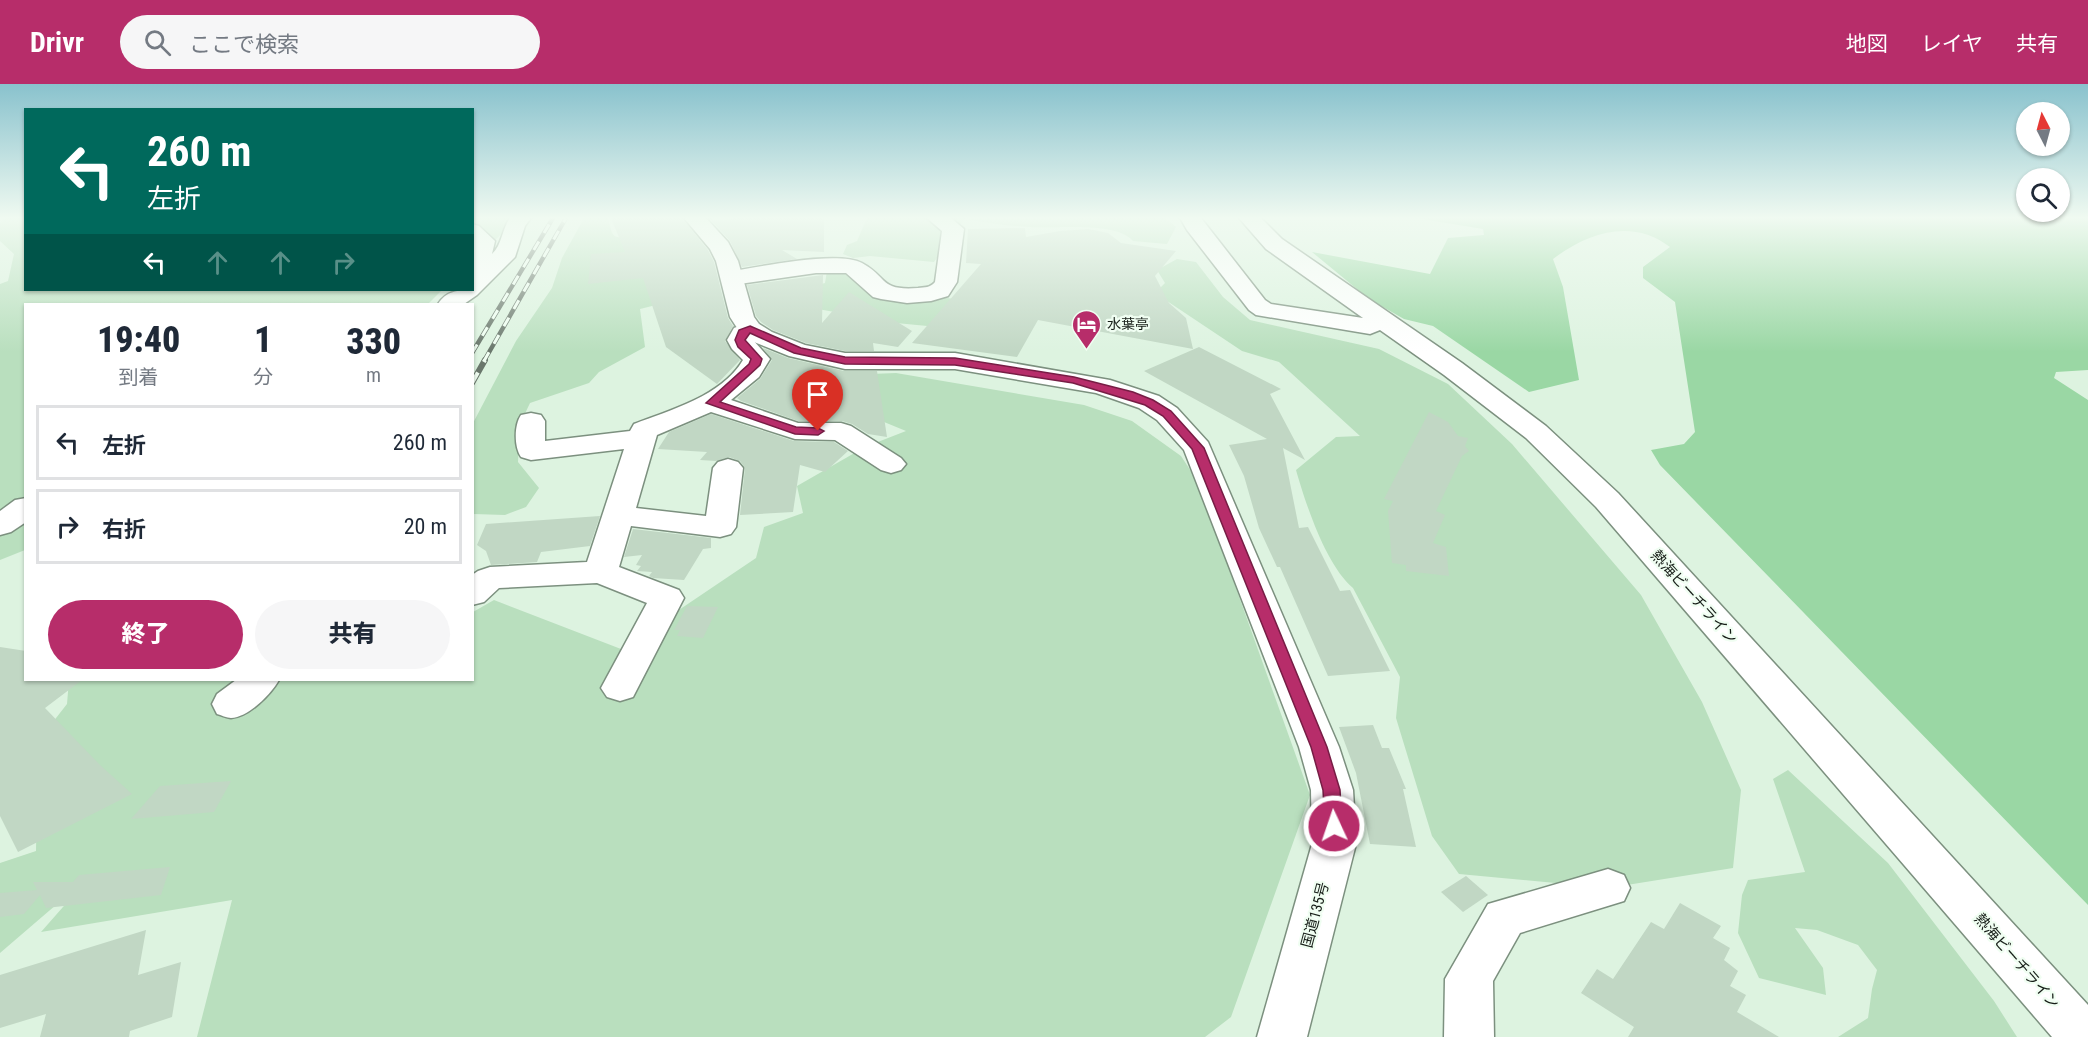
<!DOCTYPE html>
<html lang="ja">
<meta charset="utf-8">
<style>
body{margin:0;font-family:"Roboto Condensed","Noto Sans JP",sans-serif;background:#f6f6f7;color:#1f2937;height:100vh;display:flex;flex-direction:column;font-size:22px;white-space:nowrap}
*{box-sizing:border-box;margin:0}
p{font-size:20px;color:#747a83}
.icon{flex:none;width:33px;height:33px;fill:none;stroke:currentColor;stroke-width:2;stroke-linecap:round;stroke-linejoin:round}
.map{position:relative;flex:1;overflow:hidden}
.drawer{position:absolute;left:24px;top:219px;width:450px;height:378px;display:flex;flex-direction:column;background:#fff;border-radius:0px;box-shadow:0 2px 4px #0004}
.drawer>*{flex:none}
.top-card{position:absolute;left:24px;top:24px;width:450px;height:183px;border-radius:0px;box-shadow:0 2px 4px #0004;background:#00695c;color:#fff;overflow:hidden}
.needle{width:39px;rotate:354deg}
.fabs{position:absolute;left:2016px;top:18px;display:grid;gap:12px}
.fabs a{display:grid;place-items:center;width:54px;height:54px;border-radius:50%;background:#fff;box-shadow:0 2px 4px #0004;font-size:30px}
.pin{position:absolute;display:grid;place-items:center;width:51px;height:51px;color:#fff;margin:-62px -26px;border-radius:50% 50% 50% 0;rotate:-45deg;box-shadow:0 0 6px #0007}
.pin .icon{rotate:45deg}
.me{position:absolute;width:66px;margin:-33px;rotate:357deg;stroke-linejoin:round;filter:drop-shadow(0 0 4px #0008)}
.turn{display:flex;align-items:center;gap:21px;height:126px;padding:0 24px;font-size:27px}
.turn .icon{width:78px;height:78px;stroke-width:2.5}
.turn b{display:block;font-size:42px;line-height:51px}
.lanes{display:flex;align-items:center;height:57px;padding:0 24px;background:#0003;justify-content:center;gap:30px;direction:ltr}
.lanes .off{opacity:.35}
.eta{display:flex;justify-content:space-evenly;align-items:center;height:102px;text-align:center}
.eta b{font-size:36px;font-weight:800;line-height:42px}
.primary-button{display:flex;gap:12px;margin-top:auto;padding:12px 24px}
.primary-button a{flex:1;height:69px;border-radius:36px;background:#b72d6a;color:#fff;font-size:24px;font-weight:800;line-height:69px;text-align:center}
.primary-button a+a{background:#f6f6f7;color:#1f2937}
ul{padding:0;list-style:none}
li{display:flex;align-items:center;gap:18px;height:75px;margin:0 12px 9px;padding:0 12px;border:3px solid #e0e1e3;border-radius:0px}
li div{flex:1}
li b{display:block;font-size:22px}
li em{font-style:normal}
header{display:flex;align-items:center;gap:36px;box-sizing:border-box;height:84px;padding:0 30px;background:#b72d6a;color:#fff}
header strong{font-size:28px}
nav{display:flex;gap:33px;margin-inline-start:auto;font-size:21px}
.search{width:420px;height:54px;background:#f6f6f7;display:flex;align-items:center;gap:15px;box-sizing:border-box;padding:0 21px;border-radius:33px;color:#747a83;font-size:22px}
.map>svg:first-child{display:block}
.green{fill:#b9dfbe}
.water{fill:#9ad7a4}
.building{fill:#c1d7c4}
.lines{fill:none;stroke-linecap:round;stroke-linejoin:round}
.minor-casing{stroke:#7c907f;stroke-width:3}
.highway-casing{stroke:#7c907f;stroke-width:3}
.minor{fill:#fff;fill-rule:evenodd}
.highway{fill:#fff;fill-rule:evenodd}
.rail-far1-casing{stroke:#6a776c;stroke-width:4.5}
.rail-casing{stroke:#6a776c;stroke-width:6}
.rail-far1{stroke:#f0fef2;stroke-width:3;stroke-dasharray:10;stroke-linecap:butt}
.rail{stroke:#f0fef2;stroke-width:4;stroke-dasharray:12;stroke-linecap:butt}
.route{fill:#b72d6a;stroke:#771d45;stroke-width:1.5}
.labels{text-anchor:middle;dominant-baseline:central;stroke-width:4.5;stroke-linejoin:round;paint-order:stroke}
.far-poi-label{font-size:14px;fill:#161d17;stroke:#f0fef2;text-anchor:start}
.street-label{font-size:15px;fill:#161d17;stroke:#f0fef2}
</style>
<header>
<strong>Drivr</strong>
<div class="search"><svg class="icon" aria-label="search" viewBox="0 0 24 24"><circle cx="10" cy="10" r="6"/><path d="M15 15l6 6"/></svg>ここで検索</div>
<nav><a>地図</a><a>レイヤ</a><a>共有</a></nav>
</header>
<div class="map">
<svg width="2088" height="953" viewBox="0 0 2088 953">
<rect width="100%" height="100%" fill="#ddf3e0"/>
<!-- green -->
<g class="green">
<path d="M5,134H25L26,206H442L428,220H26L25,466L0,476V200L8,197L14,170L0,157V139Z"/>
<path d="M473,134H518L495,156L484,150Z"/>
<path d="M584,134H608C613,155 612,154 633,153L672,217L640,225L645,263L599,288L589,299L530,319L520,340L518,378L539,404L526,423L505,431L473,430L472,341L516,257L552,204L562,174Z"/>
<path d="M867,134H965L934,178L870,172L853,174L843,170L847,161L857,157Z"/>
<path d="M1165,134L1176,143L1167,160L1133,157C1117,137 1054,145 1030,143C1009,142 987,139 966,135Z"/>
<path d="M1177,175L1196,178L1223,213L1250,236L1379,265L1448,300L1512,360L1641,511L1702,618L1741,706L1733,784L1608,804L1459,790L1432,752L1396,634L1400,593L1353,504C1326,481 1306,421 1296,386L1336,353L1360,352L1279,278L1242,267L1155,209L1165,199L1157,186Z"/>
<path d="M827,187L850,189L874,210L940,213L976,218L938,243L896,239L801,222L803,205L825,199Z"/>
<path d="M896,289L1084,321L1132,337L1181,372L1198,398L1310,711L1231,933L1205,953H197L232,816L41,848L92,790L0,869V779L36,767L38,657L67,620L69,596H472L473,528L494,516L621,565L756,474L764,443L803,429L797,402L865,363L906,347L845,322L871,290Z"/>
<path d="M1788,686L1888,779L1994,917L2017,953H1838L1868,934L1872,905L1877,886L1858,861L1817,846L1795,844L1823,884L1826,911L1759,894L1738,849L1742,811L1748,796L1805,788L1773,695Z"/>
</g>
<!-- water -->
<path class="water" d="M1416,134H2088V286L2056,288L2054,294L2088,316V821L1660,381L1651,366L1684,360L1695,348L1675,218L1643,194V183L1670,163C1633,134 1588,148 1553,175L1563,203L1579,296L1529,308L1433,242L1404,235L1369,215L1312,168L1430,190L1448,154L1484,151L1483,145Z"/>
<!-- building -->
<g class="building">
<path d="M611,134H682L708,166L714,178L728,234L733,242L725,257L740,276L717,300L666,263L643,194L588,200L591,170L625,168Z"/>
<path d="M709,134H712V137L739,134H824V168L782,166L797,175L742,183L730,157Z"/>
<path d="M1025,144L1026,153L1060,147L1088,145L1108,149L1121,159L1176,167L1155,192L1169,219L1186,234L1193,265L1038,236L1017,273L912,259L981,180L966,179L968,145Z"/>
<path d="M823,191L822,239L849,208L912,247L898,263L873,259L874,267H845L806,259L773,246L761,238L756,232L747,201Z"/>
<path d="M1199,263L1281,305L1270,310L1305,376L1283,364L1299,444L1308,443L1340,507L1350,506L1390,587L1328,592L1280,483H1277L1259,444L1244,392L1229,361L1267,355L1144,287Z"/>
<path d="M763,264L788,274L844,287H877L887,353L868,350L852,340L842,337H798L741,317L737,314L760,295L772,276Z"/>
<path d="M1429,328L1448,338L1458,352L1468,354L1465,362L1469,367L1462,372L1436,427L1445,431L1433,459L1446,463L1449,492L1406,487V481L1392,479L1388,427L1393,417L1384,415Z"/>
<path d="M711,330L794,357L834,358L848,367L825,388L800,381L793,428L740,431L745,384L740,377L729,373L716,377L700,376L707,368L658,365L669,348Z"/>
<path d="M600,432L590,462L541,468L537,478L491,481L486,467L477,461L486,440Z"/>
<path d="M633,445L711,454V464L703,465L684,496L653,494L649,492L652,488L637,487L641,482L636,481L642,471L624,473Z"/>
<path d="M687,522L718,523L703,554L677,552L680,546H674Z"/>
<path d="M0,563L26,567V596H82L45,624L100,681L132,710L18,768L0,732Z"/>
<path d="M1373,641L1382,664H1389L1406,705H1403L1416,763L1370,760L1356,689L1339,643Z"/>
<path d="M231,697L214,728L131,735L160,702Z"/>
<path d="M170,783L161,811L46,824L40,811L24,830L0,833V809L37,806L33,798H73L79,791Z"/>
<path d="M1466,792L1488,811L1463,828L1441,808Z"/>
<path d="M1680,819L1721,842L1713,854L1730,864L1724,876L1738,887L1730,902L1746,911L1737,928L1779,953H1628L1634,943L1581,909L1597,885L1613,895L1651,838L1664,845Z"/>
<path d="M146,846L138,891L181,878L172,933L130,947L129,953H40L46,930L0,944V891Z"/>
</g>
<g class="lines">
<defs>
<g id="minor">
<path d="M510,134H531L525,142L515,173L477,211L464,220H438C446,207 458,206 472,206V140L479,142L495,157L492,170C502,161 502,145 510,134Z"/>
<path d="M927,134H951L964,145L957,198L948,212L931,217L907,219L881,215L873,213L846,189H816L732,201L724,199L721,194L724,189L732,187C761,183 837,166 862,179C888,193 879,207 918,204C925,203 930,204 935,198L942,147Z"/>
<path d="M1180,134H1201L1265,216L1271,220L1363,234L1266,165L1239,134H1261L1282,155L1462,279L1546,342L1618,409L2088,921V953H2052L1596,423L1526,354L1444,291L1380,246L1370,250L1256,231L1249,226L1187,146Z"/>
<path d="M750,238L759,240L762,245L753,256L770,275L759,293L731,316L798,339H841L851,342L901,374L906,380L901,386L891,389L881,386L835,356L795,355L711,328L657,351L636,424L706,432L713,384L718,378L728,375L738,378L743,384L736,443L731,450L720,453L631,442L619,483L679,506L684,514L633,613L620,617L607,613L601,604L647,519L597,499L499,504L484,518L472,521V491L478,487L490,483L587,478L624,365L531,376L521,373C514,363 514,341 521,331L531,329L541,331L545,337V357L630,347L634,340C670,326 722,312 743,276L732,265L727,256L734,244Z"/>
<path d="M26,414V438L11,448L0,451V427L15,416Z"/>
<path d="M236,596H279C271,610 249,633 231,634C227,634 221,631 217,630L212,620L217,610Z"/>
<path d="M1608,785L1624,791L1630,804L1624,817L1520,849L1493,897L1494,953H1444L1445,895L1488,820Z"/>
</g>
<path id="highway" d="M684,134H706L728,158L738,177L754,233L759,240L772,248L805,261L845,269H955L1110,296L1159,312L1177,324L1208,358L1339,663L1353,706L1356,760L1307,953H1257L1312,760L1311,706L1299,663L1184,366L1157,336L1139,324L1096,309L955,285H845L789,272L754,258L741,250L730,233L716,177L710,165Z"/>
</defs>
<!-- minor casing -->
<use href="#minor" class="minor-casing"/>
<!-- highway casing -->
<use href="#highway" class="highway-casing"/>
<!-- minor -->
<use href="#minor" class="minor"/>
<!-- highway -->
<use href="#highway" class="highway"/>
<defs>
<g id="rail-far1">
<path d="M472,269L553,134"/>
<path d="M484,277L566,134"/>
</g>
<path id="rail" d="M472,299L485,276"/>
</defs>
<!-- rail-far1 casing -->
<use href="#rail-far1" class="rail-far1-casing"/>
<!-- rail casing -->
<use href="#rail" class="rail-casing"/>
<!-- rail-far1 -->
<use href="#rail-far1" class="rail-far1"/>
<!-- rail -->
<use href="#rail" class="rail"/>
</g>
<!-- sky -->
<linearGradient id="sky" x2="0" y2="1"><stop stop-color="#89c2cd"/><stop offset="0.5" stop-color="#f0faf1"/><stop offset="1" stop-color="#f0faf1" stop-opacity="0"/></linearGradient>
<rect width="2088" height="268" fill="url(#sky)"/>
<!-- route -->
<path class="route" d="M750,242L801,264L845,273L955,274L1074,293L1133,308L1153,316L1171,327L1204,364L1327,663L1340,706L1342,742L1340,747L1334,749L1327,747L1325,742L1323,706L1311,663L1192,365L1163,332L1145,321L1073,299L955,281L845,280L794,269L750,249L745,256L762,275L760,281L720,318L796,343L818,344L824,347L818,351L795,350L706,319L749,280L751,275L738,263L735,256L739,246Z"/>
<!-- icons -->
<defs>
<symbol id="hotel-pin" viewBox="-11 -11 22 30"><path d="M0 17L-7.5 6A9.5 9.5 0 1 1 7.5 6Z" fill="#b72d6a" stroke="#f0fef2"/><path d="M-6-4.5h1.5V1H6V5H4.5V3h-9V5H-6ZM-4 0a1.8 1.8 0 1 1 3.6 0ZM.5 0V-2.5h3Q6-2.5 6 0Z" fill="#fff"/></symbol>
</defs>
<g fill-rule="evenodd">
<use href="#hotel-pin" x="1070" y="224" width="33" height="45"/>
</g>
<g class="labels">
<!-- far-poi labels -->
<g class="far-poi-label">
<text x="1107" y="240">水葉亭</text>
</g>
<!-- street labels -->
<g class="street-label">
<text transform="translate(1694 513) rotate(48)">熱海ビーチライン</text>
<text transform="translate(1315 831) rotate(-75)">国道135号</text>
<text transform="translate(2017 877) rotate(49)">熱海ビーチライン</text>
</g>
</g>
</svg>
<div class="fabs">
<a><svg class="needle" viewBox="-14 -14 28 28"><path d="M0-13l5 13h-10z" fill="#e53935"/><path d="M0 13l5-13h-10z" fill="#747a83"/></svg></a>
<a><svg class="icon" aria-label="search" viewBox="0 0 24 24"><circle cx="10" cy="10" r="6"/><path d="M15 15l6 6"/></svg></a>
</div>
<div class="pin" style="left:818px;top:347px;background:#d93025"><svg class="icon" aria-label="arrive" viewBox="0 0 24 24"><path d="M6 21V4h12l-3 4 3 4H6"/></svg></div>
<svg class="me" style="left:1334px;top:742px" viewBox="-20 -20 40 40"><circle r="17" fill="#b72d6a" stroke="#fff" stroke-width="3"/><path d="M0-11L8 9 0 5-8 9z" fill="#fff"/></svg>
<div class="top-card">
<div class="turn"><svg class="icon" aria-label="left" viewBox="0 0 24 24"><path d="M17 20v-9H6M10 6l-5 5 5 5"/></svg><div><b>260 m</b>左折</div></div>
<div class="lanes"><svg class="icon" aria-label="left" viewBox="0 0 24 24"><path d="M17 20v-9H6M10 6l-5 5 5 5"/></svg><svg class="icon off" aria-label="ahead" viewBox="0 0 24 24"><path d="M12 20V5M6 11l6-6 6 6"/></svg><svg class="icon off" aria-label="ahead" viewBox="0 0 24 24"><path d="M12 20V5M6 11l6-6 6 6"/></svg><svg class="icon off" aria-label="right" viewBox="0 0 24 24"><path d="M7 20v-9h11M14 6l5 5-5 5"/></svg></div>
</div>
<section class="drawer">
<div class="eta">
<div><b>19:40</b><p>到着</p></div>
<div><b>1</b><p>分</p></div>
<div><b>330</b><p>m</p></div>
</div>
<ul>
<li><svg class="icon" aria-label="left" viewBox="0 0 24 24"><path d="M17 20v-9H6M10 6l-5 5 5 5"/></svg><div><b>左折</b></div><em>260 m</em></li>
<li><svg class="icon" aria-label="right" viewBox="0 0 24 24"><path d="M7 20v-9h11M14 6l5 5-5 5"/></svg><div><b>右折</b></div><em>20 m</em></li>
</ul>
<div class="primary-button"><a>終了</a><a>共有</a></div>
</section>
</div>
